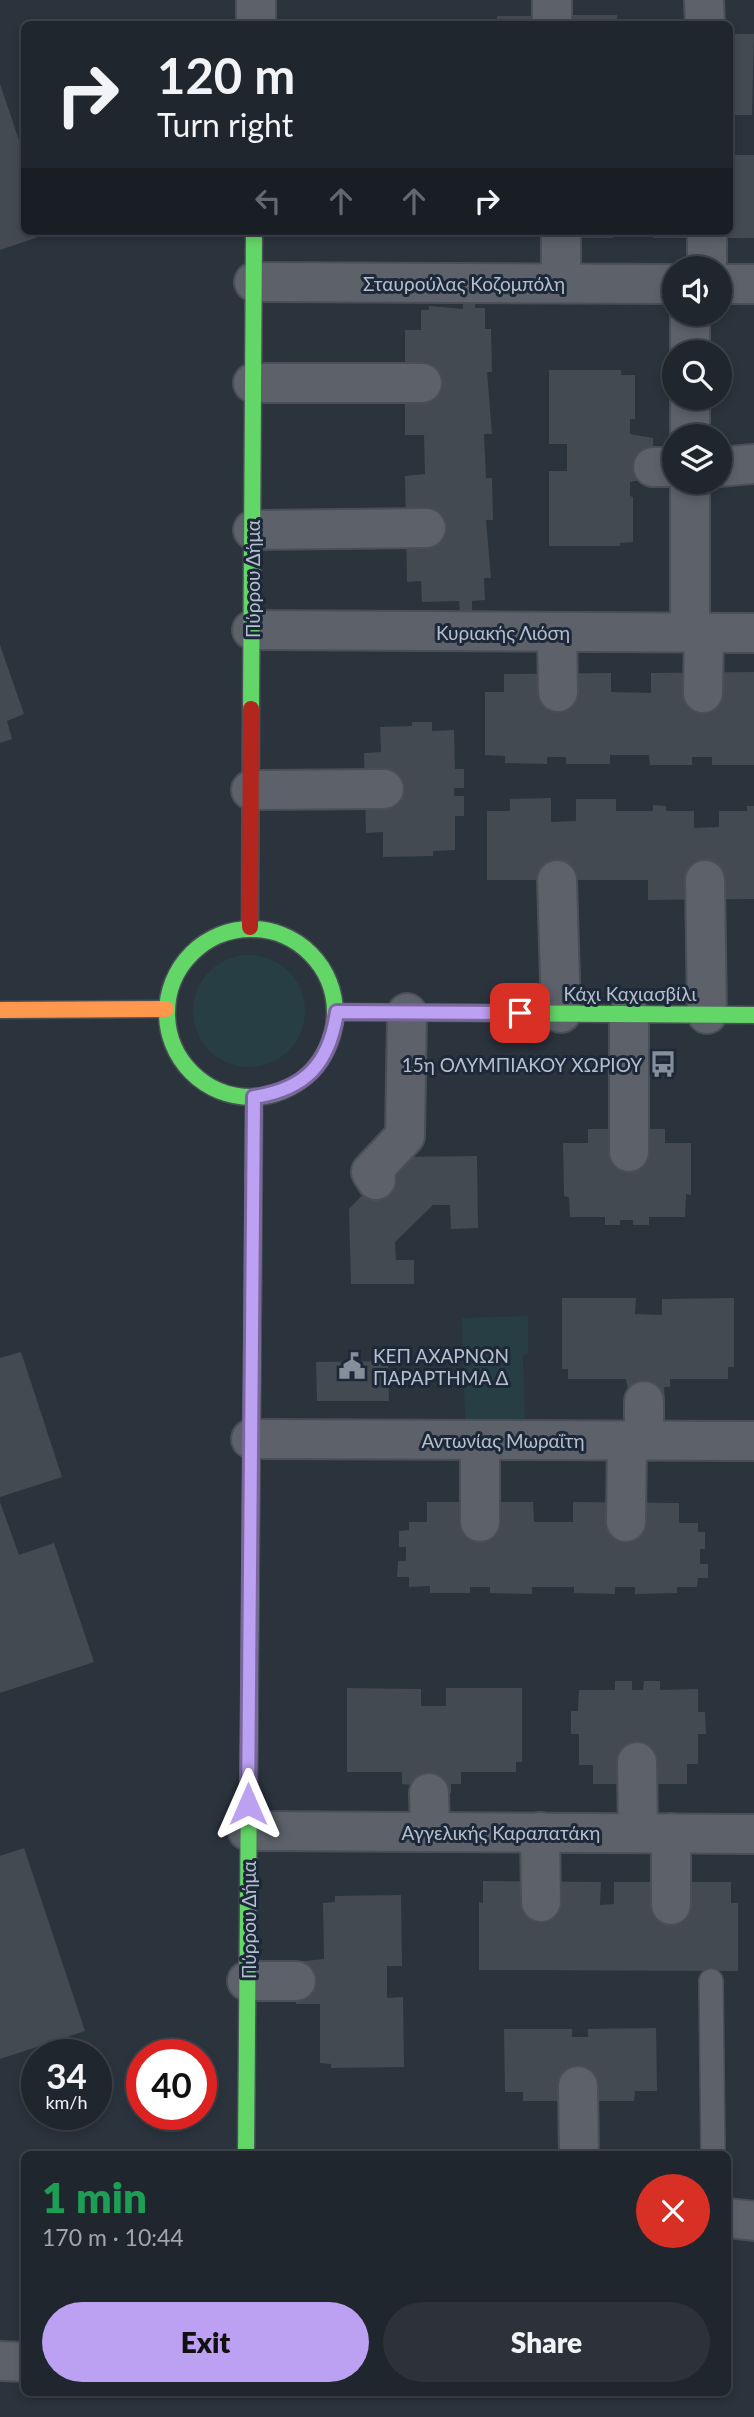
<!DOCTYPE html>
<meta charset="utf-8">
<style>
body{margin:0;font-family:Lato,sans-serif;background:#2d323a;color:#f1f3f6;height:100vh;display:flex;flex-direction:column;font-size:26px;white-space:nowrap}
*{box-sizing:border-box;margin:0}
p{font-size:23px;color:#a2a5aa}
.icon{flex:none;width:38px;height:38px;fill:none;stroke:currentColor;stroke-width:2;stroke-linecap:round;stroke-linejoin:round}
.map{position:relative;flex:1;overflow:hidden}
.sheet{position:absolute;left:21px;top:2151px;width:710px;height:245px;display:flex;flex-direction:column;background:#20262e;border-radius:10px;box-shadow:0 4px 10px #0003,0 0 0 2px #3d434a}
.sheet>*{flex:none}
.guide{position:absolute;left:21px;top:21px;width:712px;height:214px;border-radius:10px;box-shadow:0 4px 10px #0003,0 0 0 2px #3d434a;background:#20262e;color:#f1f3f6;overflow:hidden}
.tools{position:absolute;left:662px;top:256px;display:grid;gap:14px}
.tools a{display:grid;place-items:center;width:70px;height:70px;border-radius:50%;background:#20262e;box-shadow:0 4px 10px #0003,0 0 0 2px #3d434a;font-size:35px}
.speed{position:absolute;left:21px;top:2039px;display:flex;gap:14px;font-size:35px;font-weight:700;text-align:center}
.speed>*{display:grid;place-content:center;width:91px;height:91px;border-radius:50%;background:#20262e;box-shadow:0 4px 10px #0003,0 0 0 2px #3d434a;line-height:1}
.speed small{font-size:18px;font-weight:400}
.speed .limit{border:10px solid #d22;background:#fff;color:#111}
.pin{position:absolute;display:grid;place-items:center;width:60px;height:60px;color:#fff;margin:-30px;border-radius:14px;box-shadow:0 4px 10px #0006}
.me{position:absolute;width:77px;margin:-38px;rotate:0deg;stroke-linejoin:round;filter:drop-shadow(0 0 5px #0008)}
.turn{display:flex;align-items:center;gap:24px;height:147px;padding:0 21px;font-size:32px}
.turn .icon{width:91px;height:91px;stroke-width:2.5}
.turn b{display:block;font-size:49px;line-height:60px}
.lanes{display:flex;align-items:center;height:66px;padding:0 21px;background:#0003;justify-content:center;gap:35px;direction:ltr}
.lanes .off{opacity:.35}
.round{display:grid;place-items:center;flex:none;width:74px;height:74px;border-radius:37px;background:#2d323a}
.headline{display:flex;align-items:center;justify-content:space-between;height:119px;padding:0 21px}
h1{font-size:42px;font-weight:800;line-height:52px;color:#1e9e55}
.primary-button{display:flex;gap:14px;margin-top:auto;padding:14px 21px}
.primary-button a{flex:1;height:80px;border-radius:42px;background:#bca0f2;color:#111;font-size:28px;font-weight:800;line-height:80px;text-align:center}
.primary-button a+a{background:#2d323a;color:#f1f3f6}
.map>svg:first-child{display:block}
.green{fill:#273f44}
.building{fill:#434a52}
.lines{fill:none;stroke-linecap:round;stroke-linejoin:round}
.lane-casing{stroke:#4a4f57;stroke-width:26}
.street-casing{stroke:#4a4f57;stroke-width:42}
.fast-casing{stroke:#4a4f57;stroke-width:19}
.slow-casing{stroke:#4a4f57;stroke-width:19}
.jam-casing{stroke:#4a4f57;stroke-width:19}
.lane{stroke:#5c616a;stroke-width:23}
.street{stroke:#5c616a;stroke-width:38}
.fast{stroke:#63d668;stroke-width:16}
.slow{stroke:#ff974d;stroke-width:16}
.jam{stroke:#b3261e;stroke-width:16}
.route-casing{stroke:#7a689d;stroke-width:18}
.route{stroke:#bca0f2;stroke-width:12}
.labels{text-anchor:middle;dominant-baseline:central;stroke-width:6;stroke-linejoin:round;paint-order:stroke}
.street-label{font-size:19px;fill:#b6bfcd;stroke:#1d2939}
.poi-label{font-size:19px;fill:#b6bfcd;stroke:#1d2939;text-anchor:end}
</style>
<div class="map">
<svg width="754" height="2417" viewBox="0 0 754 2417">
<rect width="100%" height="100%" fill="#2b333d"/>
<!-- green -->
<g class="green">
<circle cx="249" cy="1011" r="56"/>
<path d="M528,1316V1354L523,1355L525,1419L465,1420L462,1318Z"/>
</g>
<!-- building -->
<g class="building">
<rect x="570" y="15" width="47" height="9"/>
<path d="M497,16H543L563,24H497Z"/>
<path d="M730,34H754L752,115H730Z"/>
<path d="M0,84L24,155V231L50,233L0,250Z"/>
<path d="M730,155H754V238H716V231H730Z"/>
<path d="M508,231H552V236L508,237Z"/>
<rect x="571" y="231" width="42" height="7"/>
<rect x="653" y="231" width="45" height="7"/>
<path d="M475,300V308H485V329H491L492,372H487L492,434H484L486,478H492L493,520H486L491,578H484L485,600L472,601V612L460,613L459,601L422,602L421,581L407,582L405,476L425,474L424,435H405V330H421V310H429V306L463,309V301Z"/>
<path d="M549,370H621V375H635V419H630V434L653,438V478L630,482V496L633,497V542L620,543V546H549V471H567V444H549Z"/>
<path d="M0,645L24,714L7,721L12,739L0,743Z"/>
<path d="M754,672V765H712V757H692V765H650L649,755H610V764H566V757H547V764L505,763V756L485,755V692H504V674L611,673V692L651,693V673Z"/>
<path d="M412,722H432V731L454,730L455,769H464V788H454V796H464V816H455V850L433,851V856L383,857V832L366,833L364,753L381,752L380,727L412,726Z"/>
<path d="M551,798V822L576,821V799H616V811H653V805L666,806V811H694V828L719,827V811H747V806H754V899L648,900V880H487V811H510V799Z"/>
<path d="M588,1129H665V1143H691V1195L686,1194L685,1217H649V1225H633V1220H620V1225H605V1217H570L569,1197L564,1196L563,1143H588Z"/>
<path d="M477,1156L478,1228L451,1229L450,1205H433L395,1242L396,1260H414V1284H351L349,1209L399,1157Z"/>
<path d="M562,1298H636L635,1314L662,1315V1299L734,1298V1367H728V1379H670V1387H664L665,1402L630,1401L626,1379H568V1369H562Z"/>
<path d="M21,1352L62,1477L0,1497V1358Z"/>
<path d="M388,1361L389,1401H317L316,1362Z"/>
<path d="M0,1502L19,1555L54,1543L94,1662L0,1693Z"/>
<path d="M427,1502H533L534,1522H573V1502L679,1503V1523H698V1532H705V1549H700V1564H708V1578H698L697,1587H677V1593L635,1594V1587H615V1594L574,1593V1587H532V1594L490,1593V1587H470V1593H430V1586L409,1587V1577H397L398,1561H406V1547H399V1531L409,1530V1522H427Z"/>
<path d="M615,1681H632V1690H643L644,1681H660V1690L698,1689V1712H705L706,1734H698V1764H687V1784H593V1765H579V1734H571V1711H578L579,1690H615Z"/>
<path d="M347,1688L421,1689V1706H446V1688H522V1762H516V1772H461V1784H451V1793H412V1785L402,1784V1772H347Z"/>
<path d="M24,1848L85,2031L0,2059V1856Z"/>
<path d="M483,1881L601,1882L600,1905L614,1904V1882H731V1903H738V1971L479,1970V1902L483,1903Z"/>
<path d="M401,1895L402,1966H387V1998L403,1997L404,2067L331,2068V2064L320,2063V2004H296V1962L324,1959L323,1903L335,1902V1896Z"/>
<path d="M656,2028L657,2091H635L634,2101H523V2092H505L504,2029H572V2037H588V2029Z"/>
</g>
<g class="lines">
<defs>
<path id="lane" d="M711,1981L713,2154"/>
<g id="street">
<path d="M704,0L705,24"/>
<path d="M552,21V0"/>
<path d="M256,24V0"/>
<path d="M561,231V283"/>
<path d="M707,231V268"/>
<path d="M254,282L674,284"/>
<path d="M719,284H754"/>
<path d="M690,352V313"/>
<path d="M253,383H422"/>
<path d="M690,436V397"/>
<path d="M653,467H674"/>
<path d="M719,467L754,464"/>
<path d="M253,530L426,528"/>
<path d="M252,630L754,633"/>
<path d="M557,633L558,692"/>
<path d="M690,633V481"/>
<path d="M703,693L704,633"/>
<path d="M251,790L384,789"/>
<path d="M557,880L561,1013"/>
<path d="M705,880L707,1014"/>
<path d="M629,1014V1152"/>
<path d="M376,1180L371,1172L405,1136L407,1013"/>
<path d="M644,1401V1441"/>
<path d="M251,1439L754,1441"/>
<path d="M480,1522V1440"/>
<path d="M626,1522L627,1441"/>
<path d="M637,1762L638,1833"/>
<path d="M429,1793L430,1832"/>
<path d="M248,1831L754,1834"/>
<path d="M540,1832L541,1902"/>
<path d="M671,1833V1905"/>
<path d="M247,1981H296"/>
<path d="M578,2086L579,2154"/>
<path d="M728,2218L754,2221"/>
<path d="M0,2361L24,2362"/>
</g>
<g id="fast">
<path d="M251,709L254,231"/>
<circle cx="251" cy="1013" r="84"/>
<path d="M337,1012L754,1015"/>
<path d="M246,2154L253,1281"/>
</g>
<g id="slow">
<path d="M0,1010L166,1009"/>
<path d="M253,1281L254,1097"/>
</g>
<path id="jam" d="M250,927L251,709"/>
</defs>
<!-- lane casing -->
<use href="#lane" class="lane-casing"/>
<!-- street casing -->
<use href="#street" class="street-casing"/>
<!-- fast casing -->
<use href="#fast" class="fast-casing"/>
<!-- slow casing -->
<use href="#slow" class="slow-casing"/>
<!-- jam casing -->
<use href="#jam" class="jam-casing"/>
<!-- lane -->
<use href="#lane" class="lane"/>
<!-- street -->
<use href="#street" class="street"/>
<!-- fast -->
<use href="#fast" class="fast"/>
<!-- slow -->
<use href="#slow" class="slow"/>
<!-- jam -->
<use href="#jam" class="jam"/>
</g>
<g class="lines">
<defs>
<path id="route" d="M248,1804L254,1097C306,1089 329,1064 337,1012L520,1013"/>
</defs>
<!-- route casing -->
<use href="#route" class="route-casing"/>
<!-- route -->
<use href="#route" class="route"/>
</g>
<!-- icons -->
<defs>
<symbol id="bus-bare" viewBox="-9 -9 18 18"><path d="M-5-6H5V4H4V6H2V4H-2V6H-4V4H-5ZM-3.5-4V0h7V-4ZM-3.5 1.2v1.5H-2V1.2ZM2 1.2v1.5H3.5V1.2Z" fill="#858e9b" stroke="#1d2939" stroke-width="2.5" paint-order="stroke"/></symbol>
<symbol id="civic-bare" viewBox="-9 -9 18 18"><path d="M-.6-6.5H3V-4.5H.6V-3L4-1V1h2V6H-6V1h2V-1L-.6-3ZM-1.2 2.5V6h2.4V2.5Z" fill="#858e9b" stroke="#1d2939" stroke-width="2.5" paint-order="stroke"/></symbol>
</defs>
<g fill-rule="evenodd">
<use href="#bus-bare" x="644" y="1045" width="38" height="38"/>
<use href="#civic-bare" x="333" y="1347" width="38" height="38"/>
</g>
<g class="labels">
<!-- street labels -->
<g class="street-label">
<text x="464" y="283">Σταυρούλας Κοζομπόλη</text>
<text transform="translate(252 579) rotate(-90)">Πύρρου Δήμα</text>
<text x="503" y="632">Κυριακής Λιόση</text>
<text x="630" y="993">Κάχι Καχιασβίλι</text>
<text x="503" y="1440">Αντωνίας Μωραΐτη</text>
<text x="501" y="1832">Αγγελικής Καραπατάκη</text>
<text transform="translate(248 1920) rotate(-90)">Πύρρου Δήμα</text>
</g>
<!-- poi labels -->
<g class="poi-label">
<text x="642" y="1064">15η ΟΛΥΜΠΙΑΚΟΥ ΧΩΡΙΟΥ</text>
<text x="373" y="1355" text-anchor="start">ΚΕΠ ΑΧΑΡΝΩΝ<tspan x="373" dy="22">ΠΑΡΑΡΤΗΜΑ Δ</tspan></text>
</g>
</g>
</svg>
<div class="tools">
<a><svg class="icon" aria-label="sound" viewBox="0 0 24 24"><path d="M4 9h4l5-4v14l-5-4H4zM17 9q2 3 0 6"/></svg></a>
<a><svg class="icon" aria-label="search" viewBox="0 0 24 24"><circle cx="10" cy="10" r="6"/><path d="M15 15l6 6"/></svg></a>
<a><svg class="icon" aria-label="layers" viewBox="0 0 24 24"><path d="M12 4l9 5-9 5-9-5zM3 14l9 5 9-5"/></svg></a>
</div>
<div class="speed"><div>34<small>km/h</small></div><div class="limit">40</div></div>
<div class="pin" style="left:520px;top:1013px;background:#d93025"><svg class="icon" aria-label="arrive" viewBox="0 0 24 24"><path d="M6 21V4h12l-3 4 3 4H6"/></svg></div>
<svg class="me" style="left:248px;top:1804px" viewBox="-20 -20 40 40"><path d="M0-17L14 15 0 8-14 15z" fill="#bca0f2" stroke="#fff" stroke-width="4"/></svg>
<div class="guide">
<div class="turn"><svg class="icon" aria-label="right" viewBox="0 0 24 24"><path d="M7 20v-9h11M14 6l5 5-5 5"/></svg><div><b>120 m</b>Turn right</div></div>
<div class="lanes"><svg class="icon off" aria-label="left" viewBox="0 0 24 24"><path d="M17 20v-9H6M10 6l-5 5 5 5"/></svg><svg class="icon off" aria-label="ahead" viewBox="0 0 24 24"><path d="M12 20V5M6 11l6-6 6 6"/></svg><svg class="icon off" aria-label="ahead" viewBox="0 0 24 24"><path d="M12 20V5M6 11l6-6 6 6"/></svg><svg class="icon" aria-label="right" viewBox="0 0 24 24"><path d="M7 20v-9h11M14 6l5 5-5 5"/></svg></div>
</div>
<section class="sheet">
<div class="headline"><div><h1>1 min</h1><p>170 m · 10:44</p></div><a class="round" style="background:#d93025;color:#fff"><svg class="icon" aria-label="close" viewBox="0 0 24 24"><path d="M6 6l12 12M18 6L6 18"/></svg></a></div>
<div class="primary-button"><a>Exit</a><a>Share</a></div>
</section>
</div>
